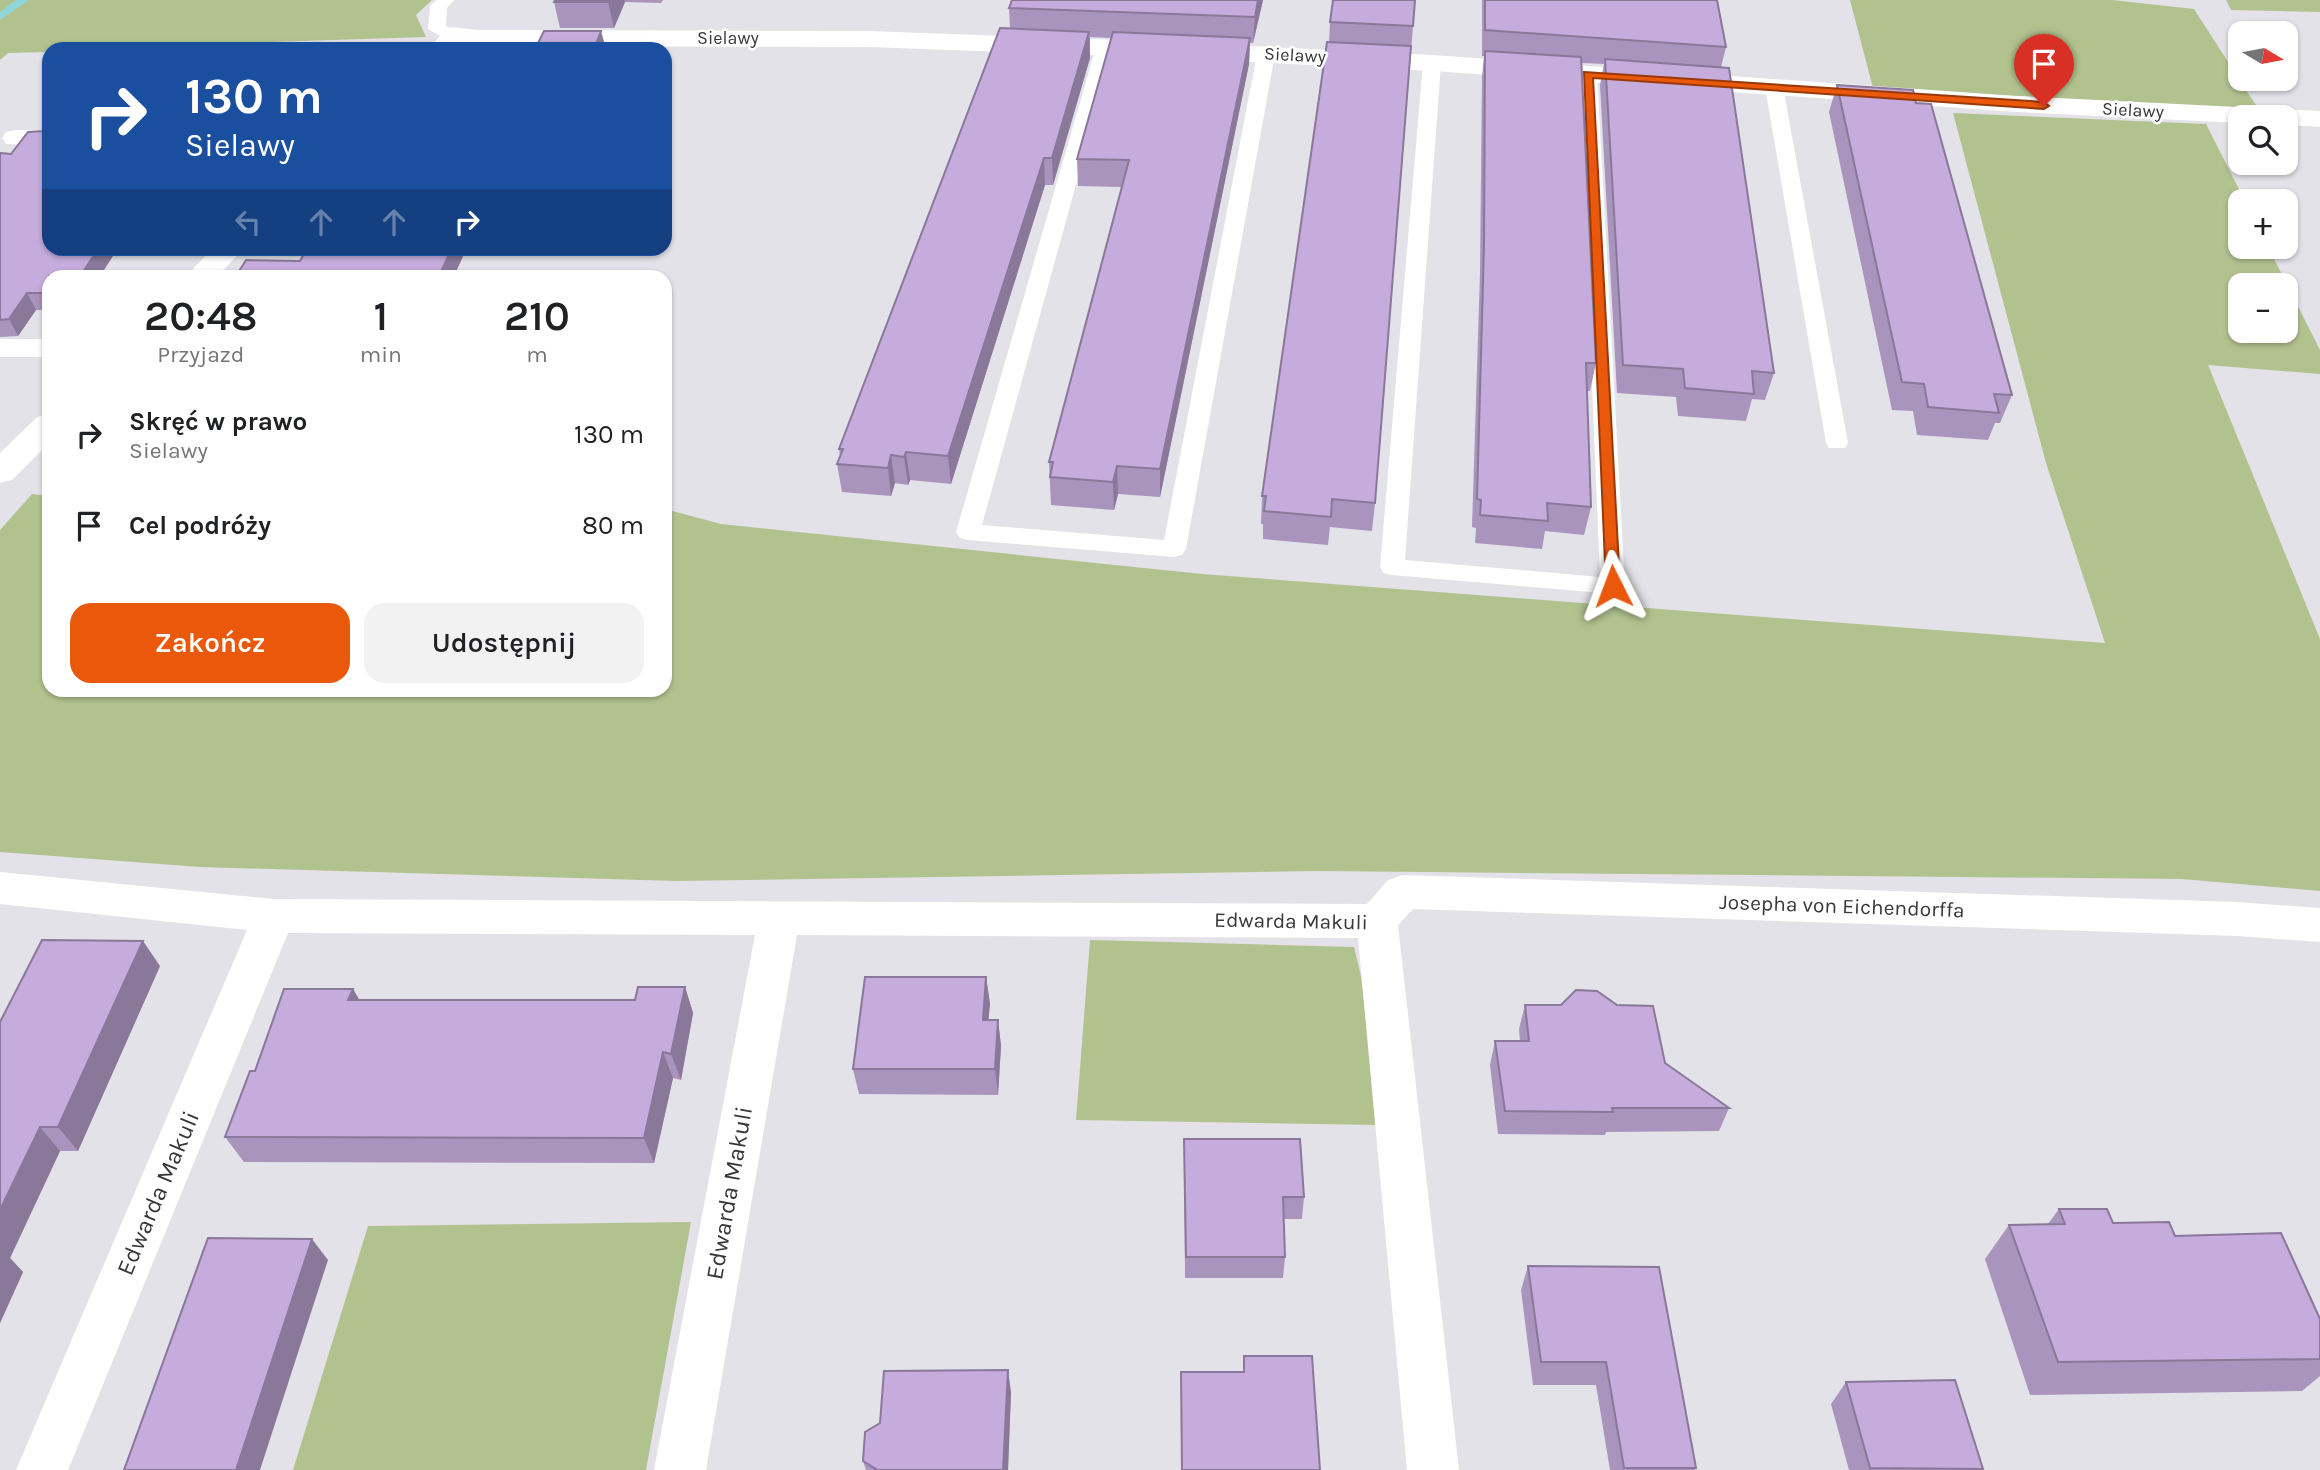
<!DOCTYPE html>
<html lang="pl">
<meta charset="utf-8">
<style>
body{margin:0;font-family:Karla,sans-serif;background:#f2f2f2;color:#202124;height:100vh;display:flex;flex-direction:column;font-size:26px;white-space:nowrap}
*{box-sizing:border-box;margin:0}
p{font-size:23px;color:#757577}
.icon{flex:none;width:38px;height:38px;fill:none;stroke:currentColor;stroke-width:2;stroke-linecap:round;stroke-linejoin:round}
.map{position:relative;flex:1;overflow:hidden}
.sheet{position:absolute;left:42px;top:270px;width:630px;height:427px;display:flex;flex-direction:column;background:#fff;border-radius:21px;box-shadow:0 2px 5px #0004}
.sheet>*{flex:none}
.top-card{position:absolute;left:42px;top:42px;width:630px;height:214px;border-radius:21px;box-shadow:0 2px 5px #0004;background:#1a4fa0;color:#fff;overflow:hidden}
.needle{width:46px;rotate:100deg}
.fabs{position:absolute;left:2228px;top:21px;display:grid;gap:14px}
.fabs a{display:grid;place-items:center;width:70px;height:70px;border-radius:14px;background:#fff;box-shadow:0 2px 5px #0004;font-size:35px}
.pin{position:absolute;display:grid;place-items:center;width:60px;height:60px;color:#fff;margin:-72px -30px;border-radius:50% 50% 50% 0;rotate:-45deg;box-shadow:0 0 7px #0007}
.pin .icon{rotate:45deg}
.me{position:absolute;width:77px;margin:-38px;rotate:357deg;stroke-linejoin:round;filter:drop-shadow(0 0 5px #0008)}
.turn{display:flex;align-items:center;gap:24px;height:147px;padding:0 28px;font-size:32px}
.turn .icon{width:91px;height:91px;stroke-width:2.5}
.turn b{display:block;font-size:49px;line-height:60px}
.lanes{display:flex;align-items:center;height:66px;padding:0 28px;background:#0003;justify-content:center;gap:35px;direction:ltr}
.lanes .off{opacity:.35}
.eta{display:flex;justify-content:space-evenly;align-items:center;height:119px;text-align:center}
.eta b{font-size:42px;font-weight:600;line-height:49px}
.cta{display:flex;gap:14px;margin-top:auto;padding:14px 28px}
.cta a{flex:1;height:80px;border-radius:21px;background:#ea580c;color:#fff;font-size:28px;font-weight:600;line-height:80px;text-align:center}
.cta a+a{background:#f2f2f2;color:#202124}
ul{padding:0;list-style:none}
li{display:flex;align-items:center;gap:21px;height:91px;padding:0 28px}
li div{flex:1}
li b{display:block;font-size:26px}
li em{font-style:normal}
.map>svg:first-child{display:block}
.green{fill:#b2c28f;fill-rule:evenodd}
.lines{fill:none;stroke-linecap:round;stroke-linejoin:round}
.stream{fill:#8dd6d9;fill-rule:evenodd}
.lane{fill:#fff;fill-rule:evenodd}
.street{fill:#fff;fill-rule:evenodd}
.wall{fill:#a994bd}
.shaded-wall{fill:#8a789a}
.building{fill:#c5acdc;stroke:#8a789a;stroke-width:2}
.route{fill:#ea580c;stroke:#983908;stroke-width:2}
.labels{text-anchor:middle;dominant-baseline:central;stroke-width:5;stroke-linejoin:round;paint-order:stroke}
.far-street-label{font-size:18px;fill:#38383a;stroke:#fff}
.street-label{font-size:21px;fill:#38383a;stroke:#fff}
.near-street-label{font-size:24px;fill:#38383a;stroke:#fff}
</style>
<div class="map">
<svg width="2320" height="1470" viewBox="0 0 2320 1470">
<rect width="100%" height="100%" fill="#e3e2e8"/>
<!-- green -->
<g class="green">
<path d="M0,0H432L416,15L426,37L49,49V52L8,53L0,60Z"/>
<path d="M1850,0H2112L2194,9L2259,110L1873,88Z"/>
<path d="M2226,0H2320V12L2231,10Z"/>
<path d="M1953,113L2206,124L2245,201H2240V247H2268L2320,350V374L2208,365L2320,639V891L2182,879L1318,871L676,881L200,867L0,852V530L32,494L49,496V690H665V509L721,524L1202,574L2105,643L2046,463ZM2286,285V331H2240V285Z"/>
<path d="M1090,940L1354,947L1361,976L1378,1125L1076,1120Z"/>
<path d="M691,1222L646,1470H293L368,1226Z"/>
</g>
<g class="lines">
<!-- stream -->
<path class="stream" d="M16,0H29L0,20V12Z"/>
<!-- lane -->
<g class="lane">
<path d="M436,0H454L447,8L446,26L461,35L447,49H428L440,36L428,29L430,6Z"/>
<path d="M1105,42L1114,47L982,525L1164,540L1257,54L1266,49L1275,54L1186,549L1182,555L1174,557L968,540L960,538L956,532L1096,47Z"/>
<path d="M1432,58L1441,63L1405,560L1600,577L1579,74L1588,69L1597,74L1625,586L1622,592L1613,594L1392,575L1383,573L1380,567L1423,63Z"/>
<path d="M1774,82L1783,87L1848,443L1845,448H1829L1826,443L1765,87Z"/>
</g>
<!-- street -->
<g class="street">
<path d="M452,27L479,30L869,31L1172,42L1432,55L2017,96L2320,111V127L2286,125V117H2240V123L2017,112L1432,71L1172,58L869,47L479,46L443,40L439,35L443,30Z"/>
<path d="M16,130H49V146L6,144L2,138L6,132Z"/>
<path d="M213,248H244L218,276H186Z"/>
<rect x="0" y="339" width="49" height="18"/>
<path d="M49,414V443L12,480L0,483V453L37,417Z"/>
<path d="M0,872L274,899L1367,904L1388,880L1403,875L2237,902L2320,908V942L2237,936L1413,909L1398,925L1459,1470H1407L1358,938L797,935L706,1470H654L755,935L288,933L68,1470H16L247,930L0,904Z"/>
</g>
</g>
<!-- wall -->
<g class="wall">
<path d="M555,0H663L661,3L625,2L614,28H560L554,2Z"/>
<path d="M1263,0L1253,43H1250L1249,64L1160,497L1118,494L1114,510L1051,505L1049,462L1122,187L1078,186L1077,159L1112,38L1090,37V58L1053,185H1045L951,484L910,480L908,485L895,483L891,496L842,492L837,464L840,456L839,449L1010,29L1009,8Z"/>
<path d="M1482,0H1717L1726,47L1721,67L1774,373L1765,400L1752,399L1746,421L1678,416L1676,397L1617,393L1600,85L1604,64L1582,63L1596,363L1590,391H1587L1591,507L1584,535L1545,531L1542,549L1475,543L1476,528L1472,527L1480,273L1482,77L1484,56H1482Z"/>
<path d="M1330,22L1413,26L1375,503L1372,531L1330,527L1328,545L1263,539V524H1261L1262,496L1329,42Z"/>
<path d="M1837,85L2012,395L2000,423H1995L1988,440L1917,435L1913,411L1892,410L1829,112Z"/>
<path d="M43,131L49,248H118L100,276H49V310H36L18,336L0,337V153L11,154Z"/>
<path d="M160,966L78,1151H60L10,1258L23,1272L0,1323V1022Z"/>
<path d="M986,977L990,1004L988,1020H998L1001,1046L998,1095L859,1094L853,1069Z"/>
<path d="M685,987L693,1013L681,1080L673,1078L654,1163L244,1162L225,1137L255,1071L353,989L359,1000H635Z"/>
<path d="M1525,1005L1665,1063L1729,1108L1719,1131L1606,1132L1605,1135L1498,1134L1490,1065L1495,1041H1520L1519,1029Z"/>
<path d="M1184,1139L1304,1197L1302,1219H1283L1285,1257L1283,1278H1185Z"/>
<path d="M2059,1209L2113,1223L2175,1236L2320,1319V1376L2302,1391L2030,1395L1985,1259L2009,1225L2048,1224Z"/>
<path d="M1528,1266L1696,1468L1695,1470H1610L1596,1385H1533L1521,1290Z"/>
<path d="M1846,1382L1983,1469L1982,1470H1849L1831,1404Z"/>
<path d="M1011,1392L1008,1470H866L863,1461Z"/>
</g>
<!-- shaded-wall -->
<g class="shaded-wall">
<path d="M609,0H624L625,2L614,28L608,2Z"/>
<path d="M1258,0H1263L1253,43L1255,17Z"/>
<path d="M601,31L606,49H594Z"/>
<path d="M1089,32L1090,58L1053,185L1052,158Z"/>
<path d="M1250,38L1249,64L1160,497V469Z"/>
<path d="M1044,158L1045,185L951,484L948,456Z"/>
<path d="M99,248H118L100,276H80Z"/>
<path d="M452,248H467L454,276H439Z"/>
<path d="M27,293L36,310L18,336L9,319Z"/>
<path d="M906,452L910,480L908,485L904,457Z"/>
<path d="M891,455L895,483L891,496L888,468Z"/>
<path d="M1117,466L1118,494L1114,510L1113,482Z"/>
<path d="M143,941L160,966L78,1151L58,1127Z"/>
<path d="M986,977L990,1004L986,1046L983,1020Z"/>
<path d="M685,987L693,1013L681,1080L671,1054Z"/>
<path d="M353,989L368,1015L348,1000Z"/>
<path d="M998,1020L1001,1046L998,1095L995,1069Z"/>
<path d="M663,1052L673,1078L654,1163L644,1138Z"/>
<path d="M40,1127L60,1151L10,1258L23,1272L0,1323V1210Z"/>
<path d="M312,1239L328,1260L260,1470H236Z"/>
<path d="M1008,1370L1011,1392L1008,1470H1003Z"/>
</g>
<!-- building -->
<g class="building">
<path d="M555,0H609L608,2H554Z"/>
<path d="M1012,0H1258L1255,17L1009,8Z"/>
<path d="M1333,0H1415L1413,26L1330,22Z"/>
<path d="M1485,0H1717L1726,47L1485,30Z"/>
<path d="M1000,28L1089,32L1052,158H1044L948,456L906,452L904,457L891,455L888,468L837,464L843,449H839Z"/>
<path d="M544,31H601L594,49H535Z"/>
<path d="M1113,32L1250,38L1160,469L1117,466L1113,482L1050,477L1053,462H1049L1129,160L1077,159Z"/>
<path d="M1327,42L1411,46L1375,503L1332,499L1331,517L1264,511L1266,496H1262Z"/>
<path d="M1485,51L1581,57L1596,363H1586L1591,507L1547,503L1548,521L1480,515L1481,500L1477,499L1484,246Z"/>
<path d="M1605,59L1729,68L1774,373L1752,371L1754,394L1685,388L1683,369L1623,365Z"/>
<path d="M1837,85L1913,90L1916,103L1931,104L2012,395L1994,394L1999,413L1928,407L1924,384L1902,382Z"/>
<path d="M49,106V248H99L80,276H49V293H27L9,319L0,320V153L11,154L28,132L43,131V113Z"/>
<path d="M307,248H452L439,276H236L246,260L300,261Z"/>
<path d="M42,940L143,941L58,1127H40L0,1210V1022Z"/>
<path d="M865,977H986L983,1020H998L995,1069H853Z"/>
<path d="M638,987H685L671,1054L663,1052L644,1138L225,1137L250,1071H255L284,989H353L348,1000H635Z"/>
<path d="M1576,990L1597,991L1617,1005L1653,1006L1665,1063L1729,1108H1612L1613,1112L1505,1111L1495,1041H1529L1525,1005H1561Z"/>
<path d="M1184,1139H1300L1304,1197H1283L1285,1257H1186Z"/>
<path d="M2059,1209H2107L2113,1223L2169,1222L2175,1236L2281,1233L2320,1319V1359L2058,1362L2009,1225L2065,1224Z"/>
<path d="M208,1238L312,1239L236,1470H124Z"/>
<path d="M1528,1266L1659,1267L1696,1468H1624L1606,1362H1541Z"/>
<path d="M1244,1356H1312L1320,1470H1182L1181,1372H1244Z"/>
<path d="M1008,1370L1003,1470H875L876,1469L863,1461L865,1432L880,1423L884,1371Z"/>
<path d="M1955,1380L1983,1469L1870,1468L1846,1382Z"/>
</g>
<!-- route -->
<path class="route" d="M1584,72L2044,102L2049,106L2044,109L1593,78L1620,586L1613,591L1606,586Z"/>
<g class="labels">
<!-- far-street labels -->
<g class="far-street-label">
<text x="728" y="38">Sielawy</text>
<text transform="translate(1295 55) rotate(3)">Sielawy</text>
<text transform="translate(2133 110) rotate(3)">Sielawy</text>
</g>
<!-- street labels -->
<g class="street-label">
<text transform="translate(1842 906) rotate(2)">Josepha von Eichendorffa</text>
<text transform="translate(1291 921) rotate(1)">Edwarda Makuli</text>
</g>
<!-- near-street labels -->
<g class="near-street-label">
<text transform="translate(158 1193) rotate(-67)">Edwarda Makuli</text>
<text transform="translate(729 1193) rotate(-80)">Edwarda Makuli</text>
</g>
</g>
</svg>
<div class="fabs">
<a><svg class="needle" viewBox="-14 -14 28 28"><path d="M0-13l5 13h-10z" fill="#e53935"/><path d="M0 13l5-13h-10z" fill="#757577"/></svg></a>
<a><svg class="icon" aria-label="search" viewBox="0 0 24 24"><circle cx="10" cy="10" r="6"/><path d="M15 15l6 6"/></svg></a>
<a>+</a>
<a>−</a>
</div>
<div class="pin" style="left:2044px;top:106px;background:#d93025"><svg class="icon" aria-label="arrive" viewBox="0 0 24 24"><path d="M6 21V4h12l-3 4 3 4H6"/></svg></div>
<svg class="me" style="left:1613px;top:586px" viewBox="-20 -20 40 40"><path d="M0-17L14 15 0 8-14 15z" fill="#ea580c" stroke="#fff" stroke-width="4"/></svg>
<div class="top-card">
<div class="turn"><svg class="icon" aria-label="right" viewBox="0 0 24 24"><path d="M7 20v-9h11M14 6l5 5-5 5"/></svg><div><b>130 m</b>Sielawy</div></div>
<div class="lanes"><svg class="icon off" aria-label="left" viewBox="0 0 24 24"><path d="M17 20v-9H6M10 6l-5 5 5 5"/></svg><svg class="icon off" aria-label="ahead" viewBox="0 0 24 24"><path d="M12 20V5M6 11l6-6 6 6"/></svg><svg class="icon off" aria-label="ahead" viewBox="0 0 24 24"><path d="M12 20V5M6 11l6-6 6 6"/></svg><svg class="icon" aria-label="right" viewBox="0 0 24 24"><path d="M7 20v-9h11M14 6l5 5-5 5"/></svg></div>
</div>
<section class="sheet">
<div class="eta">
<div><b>20:48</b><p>Przyjazd</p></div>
<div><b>1</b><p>min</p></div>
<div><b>210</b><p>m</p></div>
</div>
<ul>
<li><svg class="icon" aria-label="right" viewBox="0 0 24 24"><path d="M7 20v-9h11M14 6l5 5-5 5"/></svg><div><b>Skręć w prawo</b><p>Sielawy</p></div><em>130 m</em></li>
<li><svg class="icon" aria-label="arrive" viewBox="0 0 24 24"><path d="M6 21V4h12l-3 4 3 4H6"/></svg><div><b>Cel podróży</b></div><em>80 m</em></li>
</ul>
<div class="cta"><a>Zakończ</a><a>Udostępnij</a></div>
</section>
</div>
